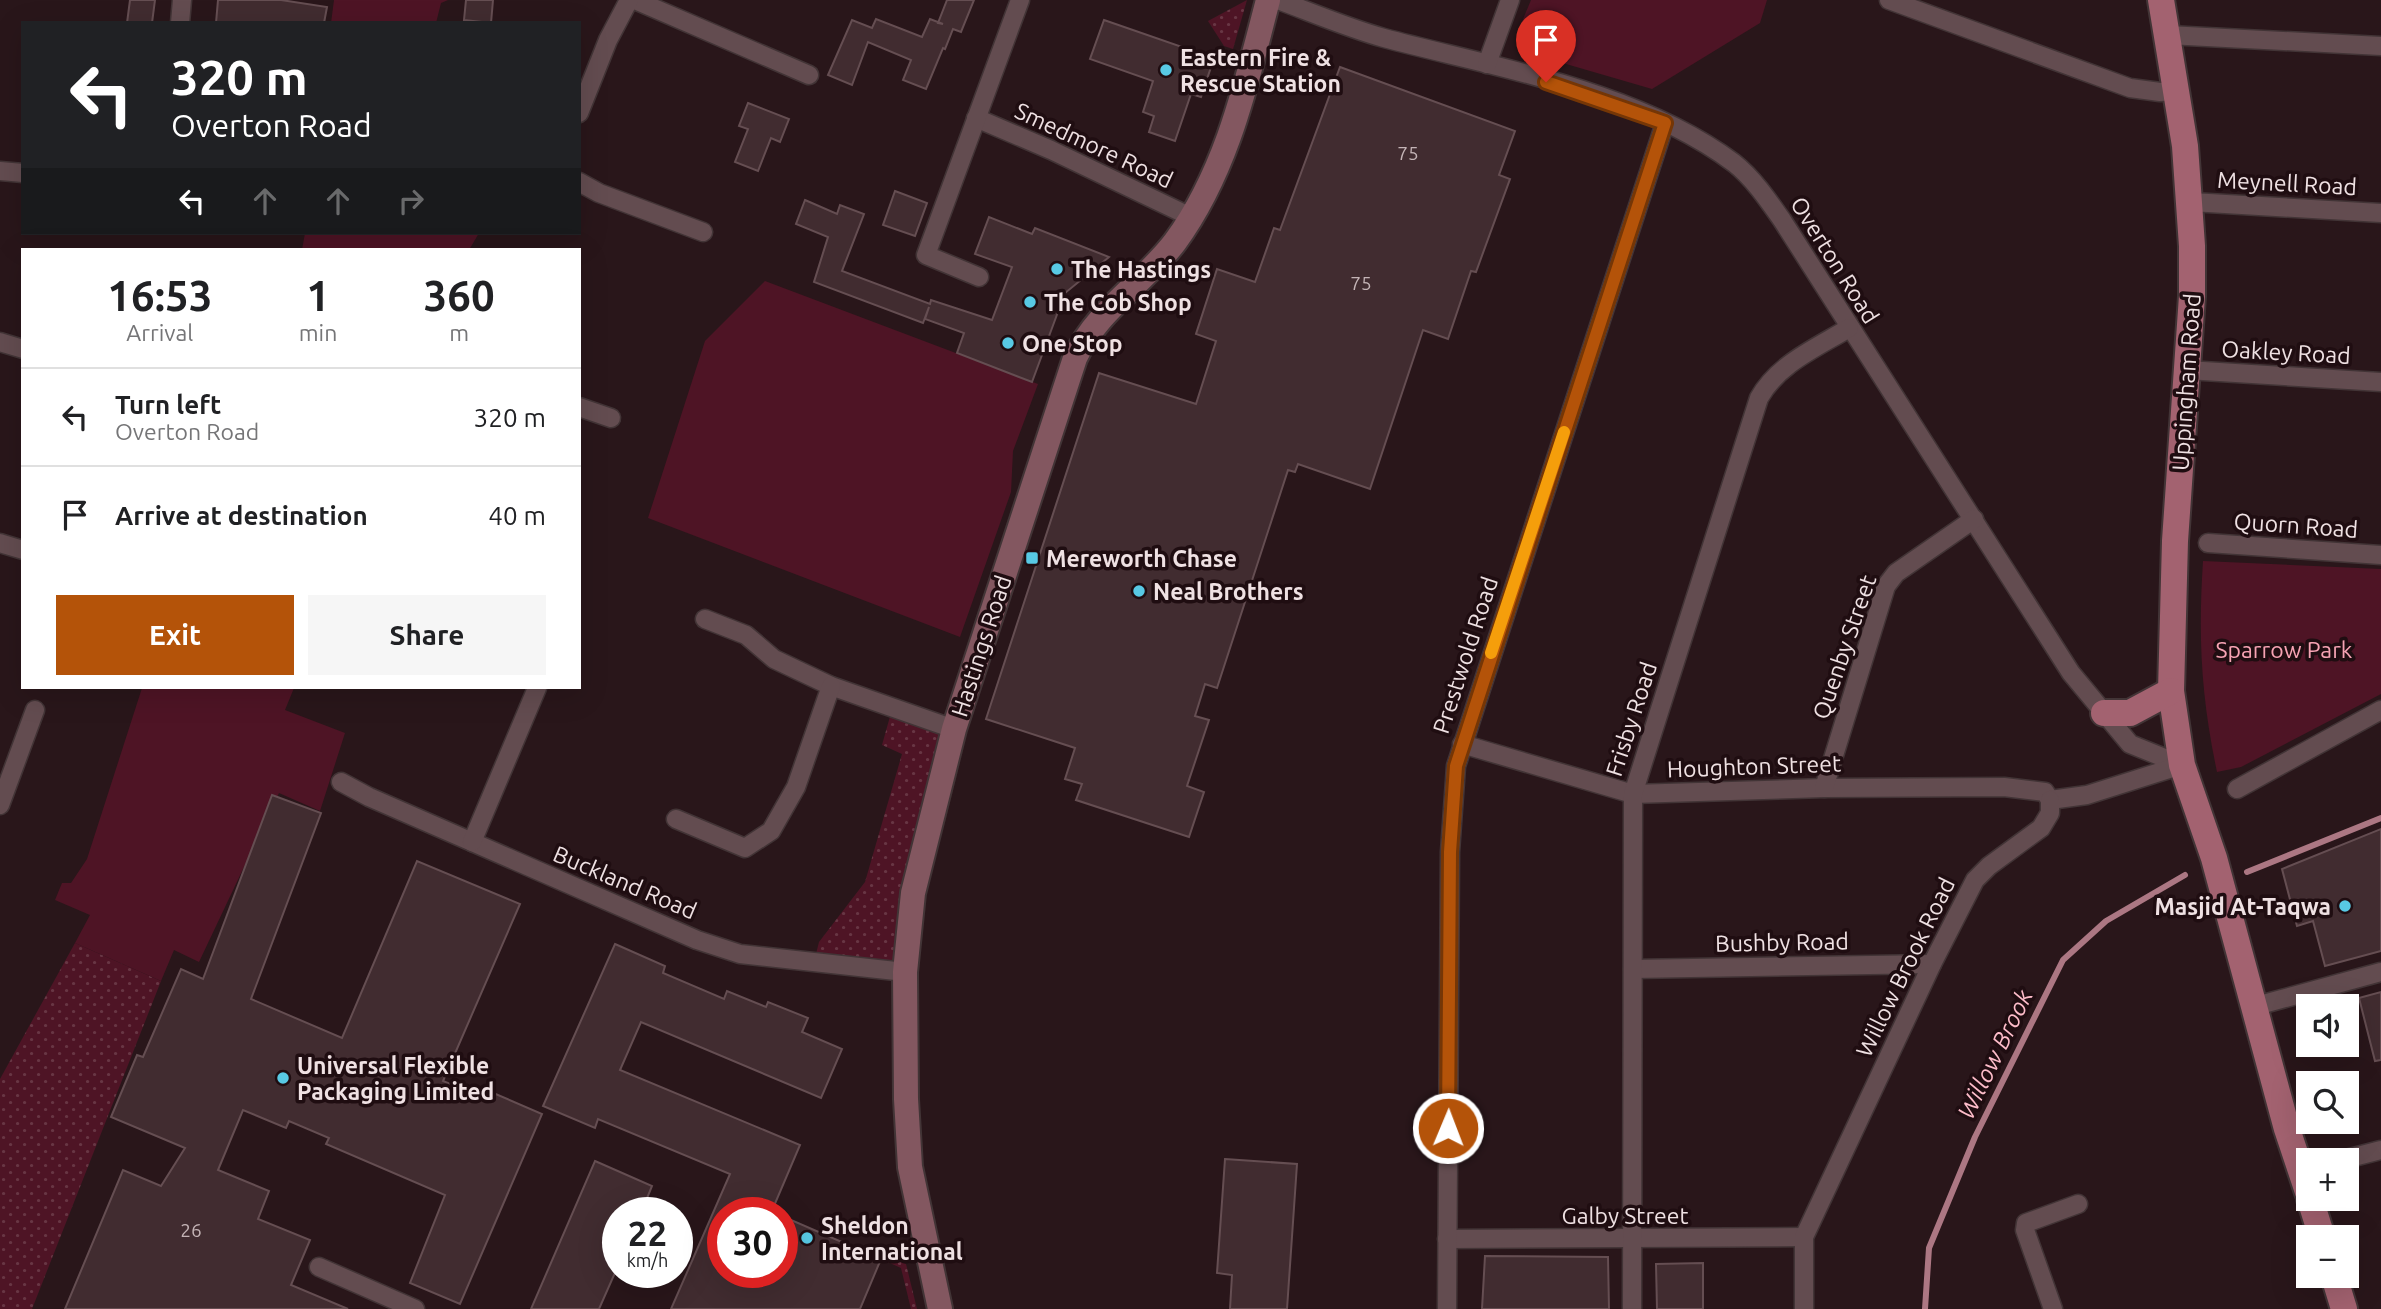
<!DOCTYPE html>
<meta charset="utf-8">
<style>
body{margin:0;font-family:Ubuntu,sans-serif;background:#f6f6f6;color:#202124;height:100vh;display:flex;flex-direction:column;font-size:26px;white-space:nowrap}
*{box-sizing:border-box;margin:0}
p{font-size:23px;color:#757577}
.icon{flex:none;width:38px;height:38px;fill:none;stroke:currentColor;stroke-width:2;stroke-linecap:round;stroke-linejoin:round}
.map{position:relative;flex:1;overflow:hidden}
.sheet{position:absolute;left:21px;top:248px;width:560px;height:441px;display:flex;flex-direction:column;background:#fff;border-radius:0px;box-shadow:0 7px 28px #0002}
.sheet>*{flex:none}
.top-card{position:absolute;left:21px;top:21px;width:560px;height:214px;border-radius:0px;box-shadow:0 7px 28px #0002;background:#202124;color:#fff;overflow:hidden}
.controls{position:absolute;left:2296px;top:994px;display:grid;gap:14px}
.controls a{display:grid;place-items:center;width:63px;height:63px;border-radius:0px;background:#fff;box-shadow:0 7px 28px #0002;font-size:35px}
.speed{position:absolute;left:602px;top:1197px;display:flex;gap:14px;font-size:35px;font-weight:700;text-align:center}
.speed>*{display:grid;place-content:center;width:91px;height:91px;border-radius:50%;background:#fff;box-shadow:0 7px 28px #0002;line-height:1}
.speed small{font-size:18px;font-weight:400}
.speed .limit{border:10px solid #d22;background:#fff;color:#111}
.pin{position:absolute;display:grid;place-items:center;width:60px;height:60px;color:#fff;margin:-72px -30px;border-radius:50% 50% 50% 0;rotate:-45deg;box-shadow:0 0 7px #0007}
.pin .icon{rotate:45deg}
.me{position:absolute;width:77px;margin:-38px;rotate:1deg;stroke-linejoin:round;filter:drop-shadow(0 0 5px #0008)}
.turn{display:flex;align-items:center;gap:24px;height:147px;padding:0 35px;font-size:32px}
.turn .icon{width:91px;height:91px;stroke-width:2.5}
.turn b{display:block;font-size:49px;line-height:60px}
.lanes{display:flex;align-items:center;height:66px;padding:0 35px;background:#0003;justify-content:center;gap:35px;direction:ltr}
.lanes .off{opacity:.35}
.eta{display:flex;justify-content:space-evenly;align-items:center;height:119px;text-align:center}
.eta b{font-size:42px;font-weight:700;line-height:49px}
.cta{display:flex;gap:14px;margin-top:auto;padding:14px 35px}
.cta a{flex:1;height:80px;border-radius:0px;background:#b45309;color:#fff;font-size:28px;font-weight:700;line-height:80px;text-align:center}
.cta a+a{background:#f6f6f6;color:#202124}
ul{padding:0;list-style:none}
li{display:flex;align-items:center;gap:21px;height:98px;padding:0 35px;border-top:2px solid #e0e0e0}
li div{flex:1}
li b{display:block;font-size:26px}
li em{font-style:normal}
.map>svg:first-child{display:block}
.grass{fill:url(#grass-dots)}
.park{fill:#4e1425}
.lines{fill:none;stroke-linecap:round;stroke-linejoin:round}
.stream{stroke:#ac7783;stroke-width:6}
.building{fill:#412c30;stroke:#654e52;stroke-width:2}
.street-casing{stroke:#423436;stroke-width:21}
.secondary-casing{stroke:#423436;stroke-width:28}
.primary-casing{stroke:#423436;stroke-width:30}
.street{stroke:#634c50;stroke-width:18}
.secondary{stroke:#835760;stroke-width:24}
.primary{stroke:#a36270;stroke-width:26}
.route-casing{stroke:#753606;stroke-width:18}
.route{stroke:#b45309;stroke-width:12}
.slow{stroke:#f59e0b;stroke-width:12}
.poi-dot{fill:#58c9e4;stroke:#1f0d11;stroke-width:2.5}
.labels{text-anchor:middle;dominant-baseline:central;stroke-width:7;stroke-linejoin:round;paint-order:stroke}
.number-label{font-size:19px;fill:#c4b4b6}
.poi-label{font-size:23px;font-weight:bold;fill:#efe1e3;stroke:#1f0d11;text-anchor:start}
.street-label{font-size:23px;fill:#efe1e3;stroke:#1f0d11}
.park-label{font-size:23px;fill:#f7a3b4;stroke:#1f0d11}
.water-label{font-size:24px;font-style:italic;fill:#fdbcc9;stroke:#1f0d11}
</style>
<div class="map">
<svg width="2381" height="1309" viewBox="0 0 2381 1309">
<defs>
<pattern id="grass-dots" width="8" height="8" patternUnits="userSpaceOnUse" patternTransform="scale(1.75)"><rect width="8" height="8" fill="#4e1425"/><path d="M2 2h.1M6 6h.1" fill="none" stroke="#683644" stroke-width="1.8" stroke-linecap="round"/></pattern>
</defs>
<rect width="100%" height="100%" fill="#29161a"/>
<!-- grass -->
<g class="grass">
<path d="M1247,0L1233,49L1224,46L1208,21Z"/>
<path d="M891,713L954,729L905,972L814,962L819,942L865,882L902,754L882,745Z"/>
<path d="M75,943L161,981L32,1309H0V1079Z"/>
<path d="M882,1254L906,1264L917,1309H911L901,1268L881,1259Z"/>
</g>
<!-- park -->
<g class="park">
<path d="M334,0H448L441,3L436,23H331Z"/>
<path d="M1531,0H1767L1760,23L1652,89L1542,57L1521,36V24Z"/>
<path d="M305,233H479L469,250H302Z"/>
<path d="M765,281L1038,384L1013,451L1011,492L960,637L648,518L705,341Z"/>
<path d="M2203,561L2381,569V694L2241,767L2217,772C2201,696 2198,638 2203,561Z"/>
<path d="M142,688H294L285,710L345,733L320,811L279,793L199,962L174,950L161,981L75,943L90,915L55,900L62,883H71L87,859Z"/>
</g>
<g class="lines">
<!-- stream -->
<g class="stream">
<path d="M2247,872L2381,818"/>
<path d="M1925,1309L1929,1248L1975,1137L2063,960L2106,921L2185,875"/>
</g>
</g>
<!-- building -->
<g class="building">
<path d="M130,0H155L152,23H127Z"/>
<path d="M218,0H281L327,7L324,23H216Z"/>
<path d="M466,0H493L491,23L464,20Z"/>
<path d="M947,0H974L961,32L953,29L945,49L943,48L926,89L903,80L911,60L868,42L852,85L828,75L852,20L872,28L876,19L922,37L930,19L943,24L938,23Z"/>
<path d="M1104,20L1214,58L1201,97L1191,94L1175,141L1149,132L1154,116L1143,112L1153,81L1090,59Z"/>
<path d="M1340,67L1515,131L1499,175L1510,179L1476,272L1471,271L1448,339L1423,330L1370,489L1298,464L1295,472L1288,470L1217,688L1205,684L1195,716L1209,720L1187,786L1204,792L1189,837L1076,800L1082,784L1065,779L1075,748L986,719L1099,373L1196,404L1216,341L1196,334L1217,269L1255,282L1274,228L1280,230Z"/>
<path d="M748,103L789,119L780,142L771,138L758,171L735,162L748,129L739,126Z"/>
<path d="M895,191L927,203L915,236L883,225Z"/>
<path d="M805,200L837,214L840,205L864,214L842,271L930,304L931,300L992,320L1012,267L975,254L989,217L1032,234L1035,228L1109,257L1065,293L1032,382L957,353L964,333L925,319L929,307L923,323L814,282L828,237L796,224Z"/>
<path d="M272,795L321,813L251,999L342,1038L417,861L520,904L443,1081L486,1099L491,1092L542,1114L460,1304L410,1283L445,1195L326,1144L329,1138L289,1121L286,1128L243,1110L218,1170L269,1191L258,1219L310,1240L291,1285L348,1309H65L123,1170L161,1186L185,1148L111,1117L137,1055L143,1057L181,969L203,979Z"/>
<path d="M2381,829V951L2325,966L2313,921L2297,926L2282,869Z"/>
<path d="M615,944L665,966L663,973L724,999L727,991L766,1007L768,1002L808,1018L802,1032L842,1049L821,1098L641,1022L620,1070L800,1145L771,1213H723V1272H782V1216L881,1259L860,1309H671L730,1174L598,1119L595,1128L543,1106Z"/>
<path d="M2381,992V1060L2375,1061L2359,998Z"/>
<path d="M1225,1159L1297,1164L1287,1309H1230L1232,1275L1217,1273Z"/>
<path d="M595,1161L652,1186L641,1213H618V1266L599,1309H531Z"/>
<path d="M1485,1256L1608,1257L1609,1309H1482Z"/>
<path d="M1703,1263V1309H1657L1656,1264Z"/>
</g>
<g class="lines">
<defs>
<g id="street">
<path d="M635,0L809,75"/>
<path d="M1278,0C1313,13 1348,28 1384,38C1497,68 1638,91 1734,163C1753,178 1768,200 1782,220L2071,673L2130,744L2182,765"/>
<path d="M1889,0L2130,88L2160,92L2177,91"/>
<path d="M180,23L182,0"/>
<path d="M2168,35L2381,46"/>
<path d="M1487,64L1510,0"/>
<path d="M579,113L608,40L629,0"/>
<path d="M976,118L1051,150L1191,217"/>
<path d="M0,171L23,173"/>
<path d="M579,182L599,193L703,232"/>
<path d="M2191,202L2381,213"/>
<path d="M979,277L926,255L1020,0"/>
<path d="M0,342L23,349"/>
<path d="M2187,370L2381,382"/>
<path d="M579,407L611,418"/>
<path d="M0,543L23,550"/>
<path d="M2208,543L2381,555"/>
<path d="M705,619L746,635L774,659L831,686L954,729"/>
<path d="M1462,744L1633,794L1824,788L2004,787L2045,792L2050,800"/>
<path d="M341,782L369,797L697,940L740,954L905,972"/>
<path d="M1824,788L1886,586L1896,573L1974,519"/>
<path d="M2237,789L2381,710"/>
<path d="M2050,800L2087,795L2182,765"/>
<path d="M0,805L35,710"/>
<path d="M676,819L745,848L771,831L796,787L831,686"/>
<path d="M472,842L537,688"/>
<path d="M1633,969L1932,964"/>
<path d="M2256,1006L2381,972"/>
<path d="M2342,1160L2381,1150"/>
<path d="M1447,1239L1804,1237"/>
<path d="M319,1267L415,1309"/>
<path d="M1447,1309L1450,852L1456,766L1665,123"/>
<path d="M1632,1309L1633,794L1759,398C1778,364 1816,348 1849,328"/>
<path d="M1804,1309V1237L1932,964L1975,880L1989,866L2041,828L2050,813V800"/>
<path d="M2053,1309L2025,1230L2026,1223L2078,1204"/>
</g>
<path id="secondary" d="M940,1309L910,1167L906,1099L905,972L913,893L954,729L1075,358C1098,309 1143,284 1175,242C1227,171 1246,84 1268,0"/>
<g id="primary">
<path d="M2161,0L2185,146L2192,246V296L2175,541L2171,691L2182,765L2214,858L2287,1129L2308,1192"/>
<path d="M2104,713H2130L2171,691"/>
<path d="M2310,1199L2322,1237"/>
<path d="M2334,1276L2344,1309"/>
</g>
</defs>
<!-- street casing -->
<use href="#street" class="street-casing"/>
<!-- secondary casing -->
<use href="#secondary" class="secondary-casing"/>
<!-- primary casing -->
<use href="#primary" class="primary-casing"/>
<!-- street -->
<use href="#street" class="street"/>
<!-- secondary -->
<use href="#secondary" class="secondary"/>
<!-- primary -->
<use href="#primary" class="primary"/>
</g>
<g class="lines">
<defs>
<path id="route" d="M1448,1128L1450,852L1456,766L1665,123L1546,82"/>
</defs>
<!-- route casing -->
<use href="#route" class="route-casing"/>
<!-- route -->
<use href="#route" class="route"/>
<!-- slow -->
<path class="slow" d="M1491,653L1564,432"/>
</g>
<!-- markers -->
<g class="poi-dot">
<circle cx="1166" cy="70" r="7"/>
<circle cx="1057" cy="269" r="7"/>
<circle cx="1030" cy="302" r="7"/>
<circle cx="1008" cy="343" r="7"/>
<rect x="1025" y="551" width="14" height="14" rx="3.5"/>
<circle cx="1139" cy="591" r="7"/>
<circle cx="2345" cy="906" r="7"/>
<circle cx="283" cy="1078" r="7"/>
<circle cx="807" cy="1238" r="7"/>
</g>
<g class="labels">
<!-- number labels -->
<g class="number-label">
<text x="1408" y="153">75</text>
<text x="1361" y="283">75</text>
<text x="191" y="1230">26</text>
</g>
<!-- poi labels -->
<g class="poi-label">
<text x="1180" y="57">Eastern Fire &amp;<tspan x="1180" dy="26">Rescue Station</tspan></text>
<text x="1071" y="269">The Hastings</text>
<text x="1044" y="302">The Cob Shop</text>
<text x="1022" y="343">One Stop</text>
<text x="1046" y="558">Mereworth Chase</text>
<text x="1153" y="591">Neal Brothers</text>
<text x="2331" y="906" text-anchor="end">Masjid At-Taqwa</text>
<text x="297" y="1065">Universal Flexible<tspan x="297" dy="26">Packaging Limited</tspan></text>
<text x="821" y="1225">Sheldon<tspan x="821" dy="26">International</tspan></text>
</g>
<!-- street labels -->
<g class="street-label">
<text transform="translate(1094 145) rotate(25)">Smedmore Road</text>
<text transform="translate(2287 183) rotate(3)">Meynell Road</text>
<text transform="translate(1835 260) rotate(58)">Overton Road</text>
<text transform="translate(2286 352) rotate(3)">Oakley Road</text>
<text transform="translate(2186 382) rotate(-86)">Uppingham Road</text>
<text transform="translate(2296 525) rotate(4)">Quorn Road</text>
<text transform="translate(981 646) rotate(-72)">Hastings Road</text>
<text transform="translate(1844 647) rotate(-71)">Quenby Street</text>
<text transform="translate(1465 655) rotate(-72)">Prestwold Road</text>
<text transform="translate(1631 719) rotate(-72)">Frisby Road</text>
<text transform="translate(1754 766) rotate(-2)">Houghton Street</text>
<text transform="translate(625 882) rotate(23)">Buckland Road</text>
<text transform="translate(1782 942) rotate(-1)">Bushby Road</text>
<text transform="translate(1905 967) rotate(-64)">Willow Brook Road</text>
<text x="1625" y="1215">Galby Street</text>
</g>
<!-- park labels -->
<g class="park-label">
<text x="2284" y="649">Sparrow Park</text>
</g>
<!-- water labels -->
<g class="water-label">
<text transform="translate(1995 1054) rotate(-64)">Willow Brook</text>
</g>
</g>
</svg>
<div class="controls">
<a><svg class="icon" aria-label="sound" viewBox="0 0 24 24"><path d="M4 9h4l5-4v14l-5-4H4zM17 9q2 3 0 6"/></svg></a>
<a><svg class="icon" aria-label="search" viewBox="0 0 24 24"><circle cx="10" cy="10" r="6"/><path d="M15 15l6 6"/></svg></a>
<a>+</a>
<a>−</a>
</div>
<div class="speed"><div>22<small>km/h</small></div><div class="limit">30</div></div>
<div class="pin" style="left:1546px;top:82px;background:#d93025"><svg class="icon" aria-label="arrive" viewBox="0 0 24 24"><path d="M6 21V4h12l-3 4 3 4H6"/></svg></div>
<svg class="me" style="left:1448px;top:1128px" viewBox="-20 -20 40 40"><circle r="17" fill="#b45309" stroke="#fff" stroke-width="3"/><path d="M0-11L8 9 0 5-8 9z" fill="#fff"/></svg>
<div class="top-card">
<div class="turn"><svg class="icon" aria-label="left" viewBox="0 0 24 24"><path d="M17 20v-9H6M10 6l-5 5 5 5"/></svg><div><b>320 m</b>Overton Road</div></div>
<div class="lanes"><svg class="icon" aria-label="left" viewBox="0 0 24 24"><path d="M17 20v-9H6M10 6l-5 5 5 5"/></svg><svg class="icon off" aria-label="ahead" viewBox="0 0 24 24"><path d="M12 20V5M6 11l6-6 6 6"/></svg><svg class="icon off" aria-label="ahead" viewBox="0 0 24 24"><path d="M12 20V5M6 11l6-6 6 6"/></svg><svg class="icon off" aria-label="right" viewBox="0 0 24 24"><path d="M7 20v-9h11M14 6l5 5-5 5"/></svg></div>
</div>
<section class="sheet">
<div class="eta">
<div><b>16:53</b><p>Arrival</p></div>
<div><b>1</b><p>min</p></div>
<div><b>360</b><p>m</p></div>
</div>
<ul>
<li><svg class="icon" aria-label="left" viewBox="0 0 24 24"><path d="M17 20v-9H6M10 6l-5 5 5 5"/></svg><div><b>Turn left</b><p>Overton Road</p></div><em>320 m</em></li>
<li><svg class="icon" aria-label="arrive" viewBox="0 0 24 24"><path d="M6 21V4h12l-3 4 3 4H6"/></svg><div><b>Arrive at destination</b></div><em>40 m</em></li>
</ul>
<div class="cta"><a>Exit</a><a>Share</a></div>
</section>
</div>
